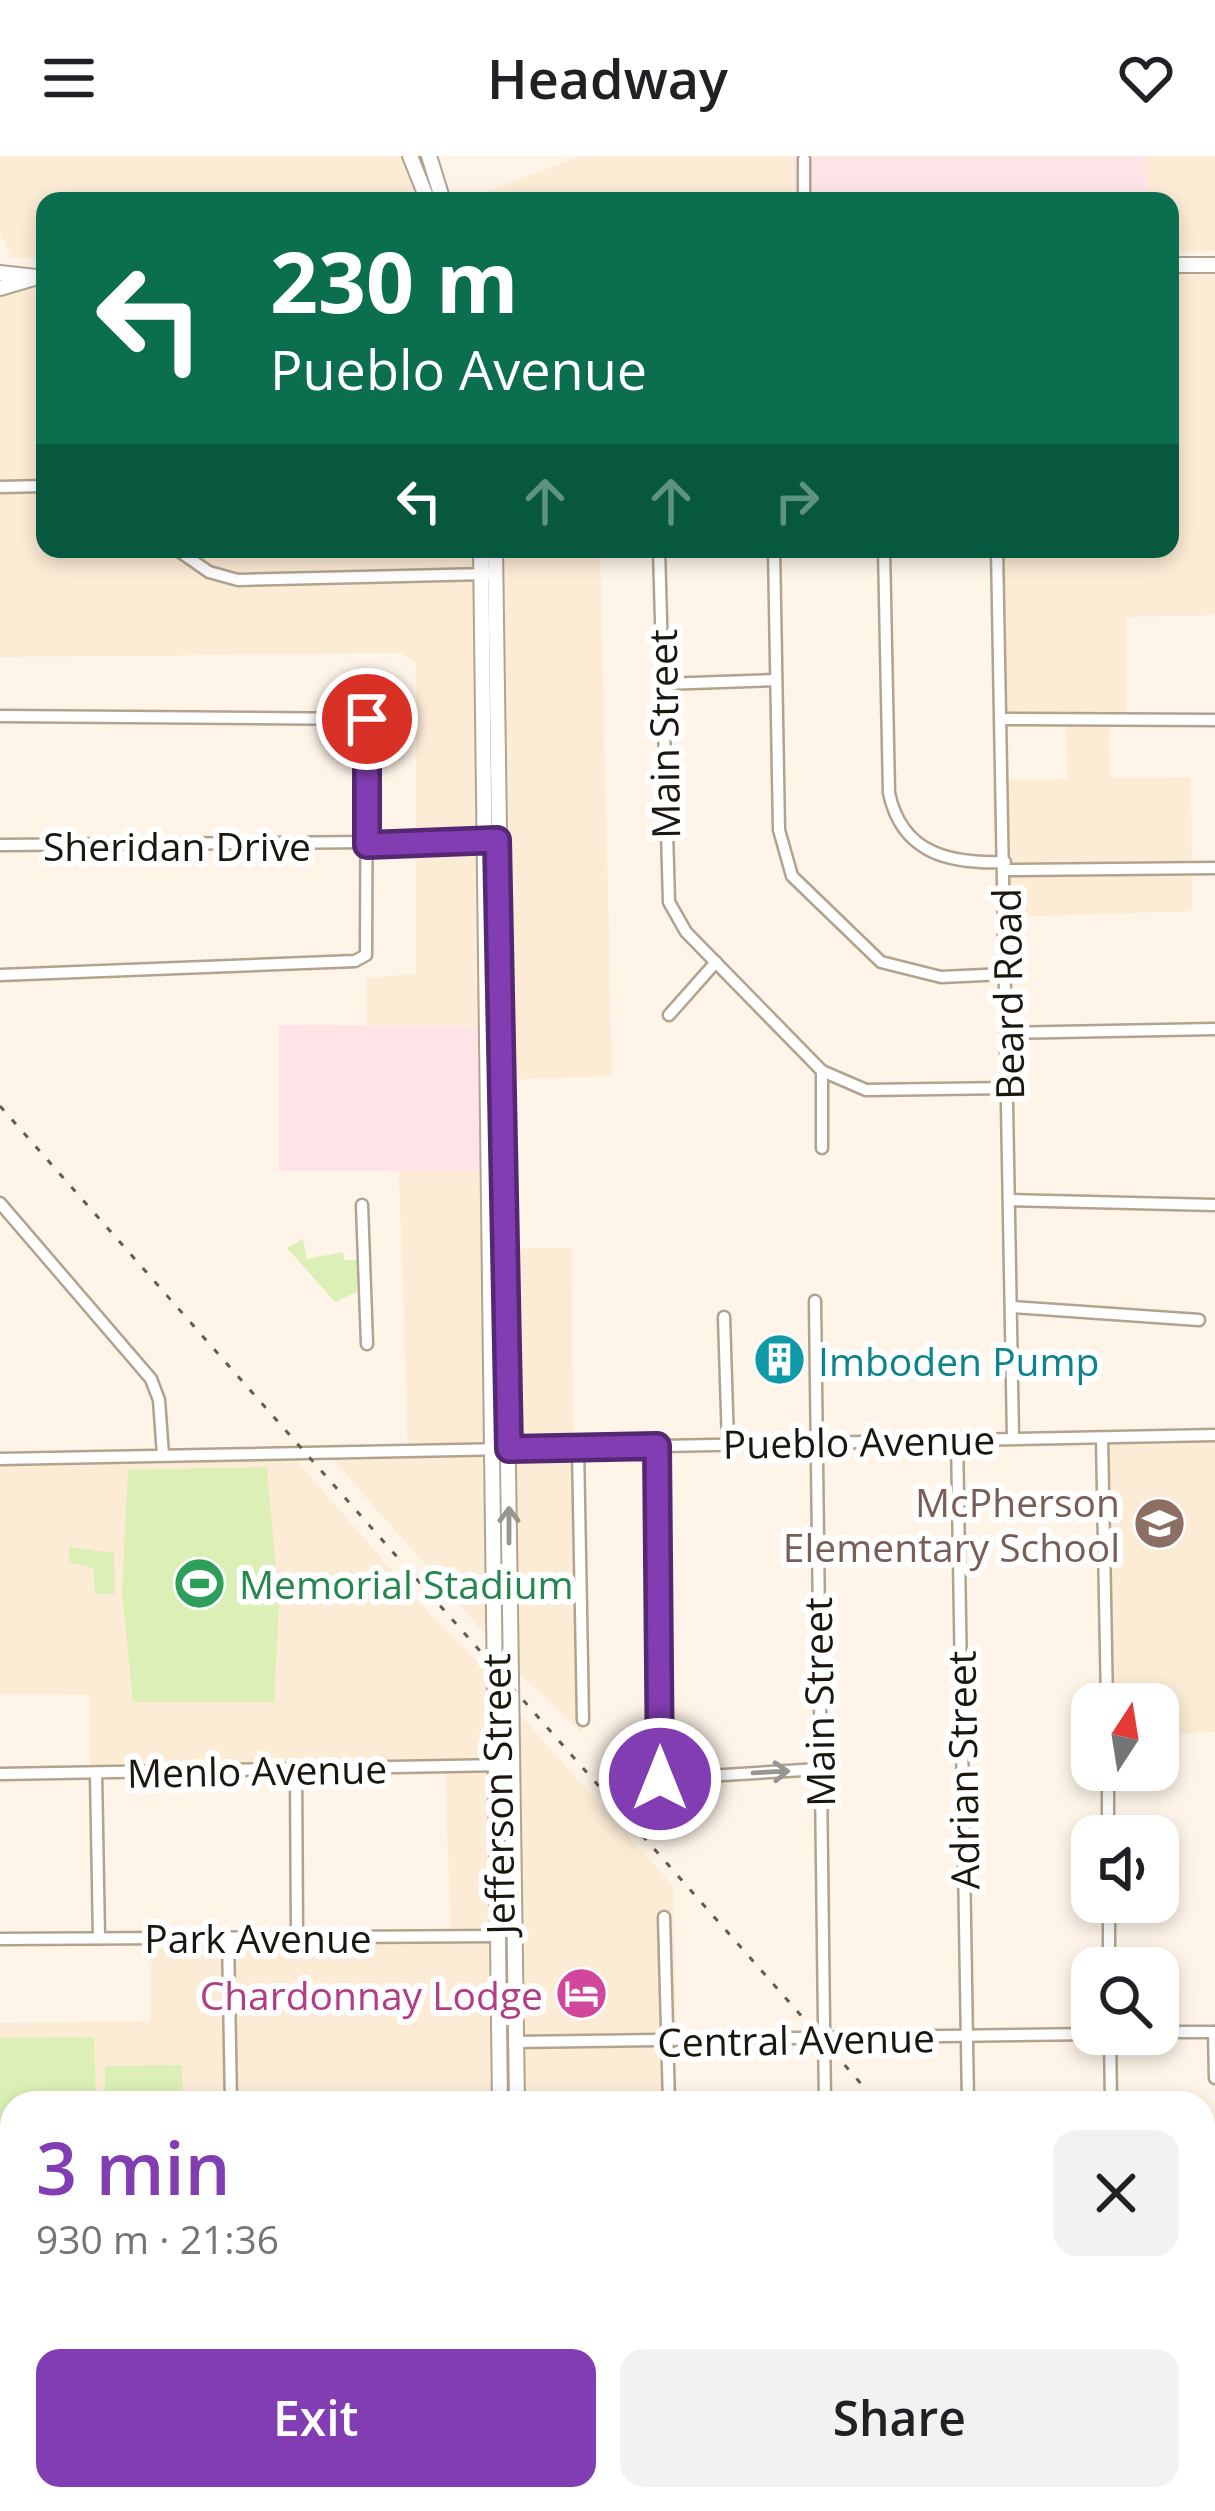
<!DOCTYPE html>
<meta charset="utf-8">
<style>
body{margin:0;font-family:"Open Sans",sans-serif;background:#f2f2f2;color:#202124;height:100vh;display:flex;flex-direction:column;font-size:45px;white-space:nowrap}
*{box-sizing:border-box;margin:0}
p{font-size:39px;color:#757577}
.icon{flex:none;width:66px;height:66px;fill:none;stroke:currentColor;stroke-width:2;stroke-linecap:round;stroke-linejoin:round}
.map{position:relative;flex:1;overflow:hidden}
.details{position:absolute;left:0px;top:1935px;width:1215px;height:420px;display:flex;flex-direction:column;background:#fff;border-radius:36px 36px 0 0;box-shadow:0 6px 18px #0003}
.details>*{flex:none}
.banner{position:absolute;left:36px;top:36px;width:1143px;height:366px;border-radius:24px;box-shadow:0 6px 18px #0003;background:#0b6e4f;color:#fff;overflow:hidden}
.needle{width:78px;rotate:12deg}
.fabs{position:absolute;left:1071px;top:1527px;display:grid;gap:24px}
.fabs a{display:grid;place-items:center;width:108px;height:108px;border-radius:24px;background:#fff;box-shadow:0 6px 18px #0003;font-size:60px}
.pin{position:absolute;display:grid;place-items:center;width:102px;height:102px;color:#fff;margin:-51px;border:6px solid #fff;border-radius:50%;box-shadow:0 3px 12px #0007}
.me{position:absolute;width:132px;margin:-66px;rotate:0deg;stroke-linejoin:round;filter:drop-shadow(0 0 9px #0008)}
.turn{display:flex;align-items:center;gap:42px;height:252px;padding:0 36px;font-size:54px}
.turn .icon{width:156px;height:156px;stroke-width:2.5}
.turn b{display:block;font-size:84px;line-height:102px}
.lanes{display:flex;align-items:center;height:114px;padding:0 36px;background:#0003;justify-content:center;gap:60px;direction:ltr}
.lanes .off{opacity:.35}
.round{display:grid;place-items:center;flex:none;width:126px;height:126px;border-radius:24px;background:#f2f2f2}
.summary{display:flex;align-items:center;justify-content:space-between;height:204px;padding:0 36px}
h1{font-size:72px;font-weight:600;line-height:90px;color:#813db1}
.action{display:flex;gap:24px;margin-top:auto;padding:24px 36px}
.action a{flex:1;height:138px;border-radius:24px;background:#813db1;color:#fff;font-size:48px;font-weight:600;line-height:138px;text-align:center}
.action a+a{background:#f2f2f2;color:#202124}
header{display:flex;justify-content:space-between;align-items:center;height:156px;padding:0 36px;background:#fff;font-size:54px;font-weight:600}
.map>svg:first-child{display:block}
.built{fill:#fcebd5}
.industrial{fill:#ffe4e7}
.green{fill:#dcefb6}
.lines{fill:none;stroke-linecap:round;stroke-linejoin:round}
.minor-casing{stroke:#b2a38f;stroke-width:15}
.major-casing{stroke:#b2a38f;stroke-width:18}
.minor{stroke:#fff;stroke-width:10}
.major{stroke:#fff;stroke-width:14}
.rail{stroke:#635c53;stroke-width:3;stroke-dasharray:6 12;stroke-linecap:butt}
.oneway{stroke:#989693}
.route-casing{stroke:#542873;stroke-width:30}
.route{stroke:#813db1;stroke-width:21}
.labels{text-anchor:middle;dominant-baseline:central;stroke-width:12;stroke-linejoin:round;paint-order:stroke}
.street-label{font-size:39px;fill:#1b160e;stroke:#fff}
.culture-label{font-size:39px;fill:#0d838f;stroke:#fff;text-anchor:start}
.education-label{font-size:39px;fill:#785e54;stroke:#fff;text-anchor:end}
.leisure-label{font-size:39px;fill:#27864d;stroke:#fff;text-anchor:start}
.hotel-label{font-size:39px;fill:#b23c85;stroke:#fff;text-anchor:end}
</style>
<header><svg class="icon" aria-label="menu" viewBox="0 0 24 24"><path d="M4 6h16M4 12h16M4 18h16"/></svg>Headway<svg class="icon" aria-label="heart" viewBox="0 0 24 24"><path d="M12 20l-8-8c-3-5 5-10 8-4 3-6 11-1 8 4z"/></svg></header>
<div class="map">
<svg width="1215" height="2355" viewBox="0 0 1215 2355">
<rect width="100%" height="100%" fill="#fef4e8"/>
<!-- built -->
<g class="built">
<path d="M0,0H403L416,45H45V102H11L0,74Z"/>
<path d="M581,0H792L793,45H462Z"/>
<path d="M1146,0H1215V95L1170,96V45H1148Z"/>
<path d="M1170,118H1215V459L1126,461V563H1109L1110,622L1191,621L1192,755L1005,761L1003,624L1067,623L1066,564L1001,563L997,393H1170Z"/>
<path d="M0,132L45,133V393H481L486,870L366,869L367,822L416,818V507L403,497L0,501Z"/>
<path d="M495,393H600L612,920L503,924Z"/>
<path d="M399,1015H487L495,1489L327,1296L408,1294Z"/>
<path d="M572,1092L573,1290L582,1578L510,1508L506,1093Z"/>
<path d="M1215,1279V1576L1158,1578V1548H1107L1102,1282Z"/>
<path d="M290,1297L434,1463L494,1522L500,1947H12V2343H505V2355H0V1867L150,1865L152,1782L451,1780L445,1611L90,1617V1539L0,1538V1303Z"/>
<path d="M511,1549L673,1730L677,1885L669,1886L670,1942H727L726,1947H517Z"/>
<path d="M521,2343H748L749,2355H521Z"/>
</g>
<!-- industrial -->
<g class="industrial">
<path d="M792,0H1146L1148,45H794Z"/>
<path d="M279,869L486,870L487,1015H279Z"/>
</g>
<!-- green -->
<g class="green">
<path d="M303,1083L307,1103L343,1096L344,1104H357V1136L335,1146L287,1092Z"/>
<path d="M267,1311L279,1451L274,1546H133L122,1436L128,1314Z"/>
<path d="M69,1391L114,1397L115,1438H95L94,1412L69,1407Z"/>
<path d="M94,1881L96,1947H12V2127L0,2126V1882Z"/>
<path d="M182,1909L183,1947H105V1910Z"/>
<path d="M12,2180V2338H0V2181Z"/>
<path d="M64,2343H173L174,2355H60Z"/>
</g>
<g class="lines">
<defs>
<g id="minor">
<path d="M804,3V45"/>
<path d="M0,331L45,330"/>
<path d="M176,393L209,416L238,424L487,418"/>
<path d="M659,393L669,746L686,776L822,915V992"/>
<path d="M774,393L779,674L792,720L881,806L941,821L1005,818"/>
<path d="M884,393L889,637C902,698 950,708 1005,706"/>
<path d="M997,393L1013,1282"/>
<path d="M663,528L776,524"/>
<path d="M0,560L367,563L366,799L355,805L0,819"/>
<path d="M1001,563L1215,564"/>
<path d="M0,689L488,685"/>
<path d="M1005,714L1215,712"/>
<path d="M669,859L716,806"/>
<path d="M1008,877L1215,873"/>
<path d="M822,915L866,934L1009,932"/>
<path d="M1010,1044L1215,1049"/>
<path d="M0,1047L151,1223L159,1244L163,1299"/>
<path d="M362,1049L367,1188"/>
<path d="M815,1145L825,1947"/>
<path d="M1013,1151L1199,1164"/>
<path d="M724,1161L728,1288"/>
<path d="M957,1281L968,1947"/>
<path d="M1102,1282L1107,1548"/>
<path d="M657,1290L660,1623L819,1613"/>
<path d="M578,1291L583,1564"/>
<path d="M0,1303L1215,1279"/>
<path d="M296,1612L297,1781"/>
<path d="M1108,1614V1680"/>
<path d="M96,1617L99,1782"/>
<path d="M0,1618L504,1609"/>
<path d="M1109,1746V1812"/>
<path d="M664,1761L669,1947"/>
<path d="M228,1781L231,1947"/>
<path d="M0,1783L500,1780"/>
<path d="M1158,1876H1215"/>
<path d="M1214,1876L1215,1922"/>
<path d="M1110,1878L1111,1947"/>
<path d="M514,1886L1092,1878"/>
<path d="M1203,2173H1215"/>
<path d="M280,2343V2355"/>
<path d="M674,2343V2355"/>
<path d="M830,2343V2355"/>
<path d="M979,2346L1107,2343"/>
<path d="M1120,2355V2343"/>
</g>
<g id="major">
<path d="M410,0L428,45"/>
<path d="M429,0L443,45"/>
<path d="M1170,109H1215"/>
<path d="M0,117L45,122"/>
<path d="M0,132L34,122"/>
<path d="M481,393L500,1947"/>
<path d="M495,393L517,1947"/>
<path d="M505,2343V2355"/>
<path d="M521,2343V2355"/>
</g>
</defs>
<!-- minor casing -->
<use href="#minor" class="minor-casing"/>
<!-- major casing -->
<use href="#major" class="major-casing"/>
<!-- minor -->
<use href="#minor" class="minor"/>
<!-- major -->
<use href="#major" class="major"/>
<!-- rail -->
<g class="rail">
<path d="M0,950L878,1947"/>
<path d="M1203,2317L1215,2331"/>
</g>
</g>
<!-- one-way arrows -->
<defs><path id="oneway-shaft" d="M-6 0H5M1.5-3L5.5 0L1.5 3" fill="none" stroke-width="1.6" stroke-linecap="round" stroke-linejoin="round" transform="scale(3)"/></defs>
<g class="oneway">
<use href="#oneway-shaft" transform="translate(509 1369) rotate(-90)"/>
<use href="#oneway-shaft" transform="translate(771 1616) rotate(-3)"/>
</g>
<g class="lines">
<defs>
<path id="route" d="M367,563V689L497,684L509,1293L657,1290L660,1623"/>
</defs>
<!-- route casing -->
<use href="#route" class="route-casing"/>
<!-- route -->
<use href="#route" class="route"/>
</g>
<!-- icons -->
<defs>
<symbol id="building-disc" viewBox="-11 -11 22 22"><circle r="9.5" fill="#0f9aa8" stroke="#fff"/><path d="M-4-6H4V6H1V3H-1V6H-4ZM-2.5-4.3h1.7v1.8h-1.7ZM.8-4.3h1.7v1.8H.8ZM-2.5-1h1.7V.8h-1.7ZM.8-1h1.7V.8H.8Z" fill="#fff"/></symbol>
<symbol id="school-disc" viewBox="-11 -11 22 22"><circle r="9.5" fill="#8d6e63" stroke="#fff"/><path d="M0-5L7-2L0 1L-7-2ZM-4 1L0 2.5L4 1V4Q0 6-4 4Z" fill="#fff"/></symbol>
<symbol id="stadium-disc" viewBox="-11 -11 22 22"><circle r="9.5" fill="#2e9e5b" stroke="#fff"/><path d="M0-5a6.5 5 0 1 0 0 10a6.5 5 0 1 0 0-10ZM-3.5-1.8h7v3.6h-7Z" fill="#fff"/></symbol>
<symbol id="hotel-disc" viewBox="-11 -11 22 22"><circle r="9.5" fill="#d1479c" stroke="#fff"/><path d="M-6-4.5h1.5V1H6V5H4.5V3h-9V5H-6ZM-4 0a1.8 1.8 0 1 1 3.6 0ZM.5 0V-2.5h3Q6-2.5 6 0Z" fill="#fff"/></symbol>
</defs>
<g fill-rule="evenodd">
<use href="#building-disc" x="750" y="1174" width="59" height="59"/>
<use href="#school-disc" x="1130" y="1338" width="59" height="59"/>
<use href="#stadium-disc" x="170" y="1398" width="59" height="59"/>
<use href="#hotel-disc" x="552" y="1808" width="59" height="59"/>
</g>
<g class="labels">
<!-- street labels -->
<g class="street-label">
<text transform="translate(663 578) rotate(-91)">Main Street</text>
<text x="177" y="689">Sheridan Drive</text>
<text transform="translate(1007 838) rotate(-91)">Beard Road</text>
<text transform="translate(859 1285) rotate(-1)">Pueblo Avenue</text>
<text transform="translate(818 1546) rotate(-91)">Main Street</text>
<text transform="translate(257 1614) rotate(-1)">Menlo Avenue</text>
<text transform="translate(962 1614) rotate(-91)">Adrian Street</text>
<text transform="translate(497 1638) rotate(-91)">Jefferson Street</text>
<text x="258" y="1781">Park Avenue</text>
<text transform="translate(796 1883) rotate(-1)">Central Avenue</text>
</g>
<!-- culture labels -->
<g class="culture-label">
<text x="818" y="1204">Imboden Pump</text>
</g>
<!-- education labels -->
<g class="education-label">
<text x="1120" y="1345">McPherson<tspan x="1120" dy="45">Elementary School</tspan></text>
</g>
<!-- leisure labels -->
<g class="leisure-label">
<text x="239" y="1427">Memorial Stadium</text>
</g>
<!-- hotel labels -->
<g class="hotel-label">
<text x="543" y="1838">Chardonnay Lodge</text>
</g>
</g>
</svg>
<div class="fabs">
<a><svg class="needle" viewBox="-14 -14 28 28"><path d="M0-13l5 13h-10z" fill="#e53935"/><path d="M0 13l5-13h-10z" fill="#757577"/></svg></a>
<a><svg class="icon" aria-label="sound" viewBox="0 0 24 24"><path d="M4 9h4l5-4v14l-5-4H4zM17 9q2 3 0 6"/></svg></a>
<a><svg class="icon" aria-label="search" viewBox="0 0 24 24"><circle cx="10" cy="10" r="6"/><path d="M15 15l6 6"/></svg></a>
</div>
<div class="pin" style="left:367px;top:563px;background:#d93025"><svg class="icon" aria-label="arrive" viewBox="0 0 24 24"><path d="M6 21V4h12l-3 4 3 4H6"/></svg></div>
<svg class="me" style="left:660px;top:1623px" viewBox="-20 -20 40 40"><circle r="17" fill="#813db1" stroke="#fff" stroke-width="3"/><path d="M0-11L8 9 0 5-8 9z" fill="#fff"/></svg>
<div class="banner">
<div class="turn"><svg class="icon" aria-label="left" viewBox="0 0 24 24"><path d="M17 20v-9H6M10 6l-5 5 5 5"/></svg><div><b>230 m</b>Pueblo Avenue</div></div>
<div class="lanes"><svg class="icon" aria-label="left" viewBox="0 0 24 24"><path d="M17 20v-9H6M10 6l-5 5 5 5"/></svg><svg class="icon off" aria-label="ahead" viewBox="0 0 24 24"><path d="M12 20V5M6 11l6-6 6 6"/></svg><svg class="icon off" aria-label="ahead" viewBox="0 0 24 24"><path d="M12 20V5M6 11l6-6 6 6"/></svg><svg class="icon off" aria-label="right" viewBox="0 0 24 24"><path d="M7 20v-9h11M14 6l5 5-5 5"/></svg></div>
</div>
<section class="details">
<div class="summary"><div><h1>3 min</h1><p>930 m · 21:36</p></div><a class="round"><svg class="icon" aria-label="close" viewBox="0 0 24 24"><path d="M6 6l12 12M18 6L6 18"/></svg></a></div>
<div class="action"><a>Exit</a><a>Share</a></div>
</section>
</div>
